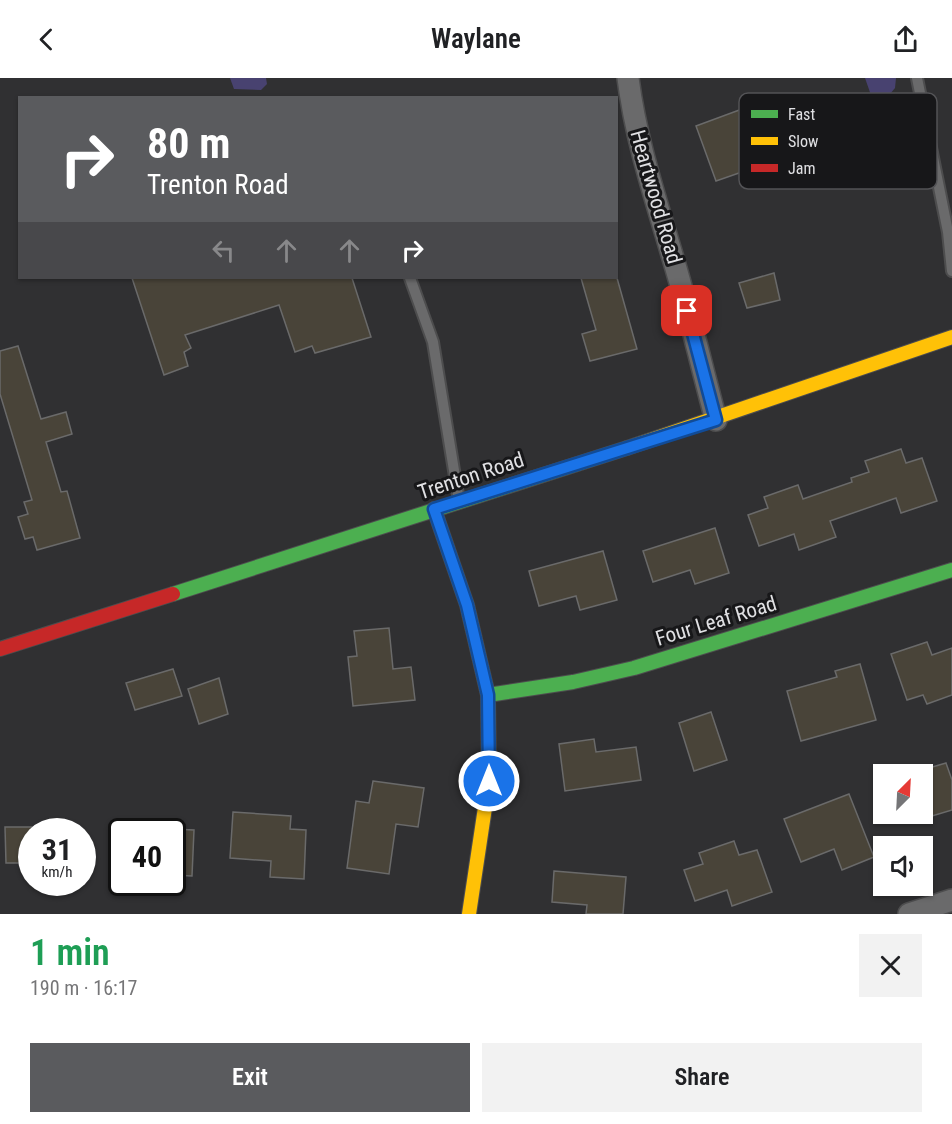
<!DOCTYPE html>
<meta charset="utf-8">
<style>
body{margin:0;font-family:"Roboto Condensed",sans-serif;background:#f2f2f2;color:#202124;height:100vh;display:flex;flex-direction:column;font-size:22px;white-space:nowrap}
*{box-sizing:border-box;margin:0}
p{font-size:20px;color:#757577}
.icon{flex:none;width:33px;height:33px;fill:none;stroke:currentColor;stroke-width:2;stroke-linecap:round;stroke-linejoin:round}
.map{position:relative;height:836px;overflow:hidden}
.details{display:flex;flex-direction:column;background:#fff;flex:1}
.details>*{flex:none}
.banner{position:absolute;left:18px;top:18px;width:600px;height:183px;border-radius:0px;box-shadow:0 2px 4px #0004;background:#5a5b5e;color:#fff;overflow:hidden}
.needle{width:39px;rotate:24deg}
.fabs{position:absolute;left:873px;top:686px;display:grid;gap:12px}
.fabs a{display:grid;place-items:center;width:60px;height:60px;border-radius:0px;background:#fff;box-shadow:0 2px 4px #0004;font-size:30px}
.speed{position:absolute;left:18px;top:740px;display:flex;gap:12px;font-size:30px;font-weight:700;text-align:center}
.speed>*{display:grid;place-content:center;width:78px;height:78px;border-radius:50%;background:#fff;box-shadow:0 2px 4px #0004;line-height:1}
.speed small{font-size:15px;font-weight:400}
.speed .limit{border:3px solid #111;border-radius:9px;background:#fff;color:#111}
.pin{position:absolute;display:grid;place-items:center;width:51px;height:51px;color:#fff;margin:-26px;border-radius:12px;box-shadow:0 3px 9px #0006}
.me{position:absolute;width:66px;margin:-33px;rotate:0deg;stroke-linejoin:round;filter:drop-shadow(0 0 4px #0008)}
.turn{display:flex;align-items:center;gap:21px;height:126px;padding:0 30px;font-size:27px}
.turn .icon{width:78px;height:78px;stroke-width:2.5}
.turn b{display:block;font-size:42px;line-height:51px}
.lanes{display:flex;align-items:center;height:57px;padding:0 30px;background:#0003;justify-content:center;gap:30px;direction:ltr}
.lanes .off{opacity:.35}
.round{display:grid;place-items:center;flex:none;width:63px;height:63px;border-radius:0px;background:#f2f2f2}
.summary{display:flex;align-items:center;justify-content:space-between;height:102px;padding:0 30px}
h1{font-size:36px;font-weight:600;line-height:45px;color:#1e9e55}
.action{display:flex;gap:12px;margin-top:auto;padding:12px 30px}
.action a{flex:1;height:69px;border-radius:0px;background:#5a5b5e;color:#fff;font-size:24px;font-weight:600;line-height:69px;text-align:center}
.action a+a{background:#f2f2f2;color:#202124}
header{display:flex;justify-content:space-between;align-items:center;height:78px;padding:0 30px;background:#fff;font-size:27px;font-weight:600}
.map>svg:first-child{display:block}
.green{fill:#484270}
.building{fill:#494439;stroke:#6a6a6a;stroke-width:1.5}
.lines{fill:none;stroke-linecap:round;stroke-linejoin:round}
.lane-casing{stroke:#4d4d4e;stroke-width:14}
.street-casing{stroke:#4d4d4e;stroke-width:24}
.fast-casing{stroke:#4d4d4e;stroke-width:16}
.slow-casing{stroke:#4d4d4e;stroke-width:16}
.jam-casing{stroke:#4d4d4e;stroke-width:16}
.lane{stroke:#6a6a6b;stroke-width:10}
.street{stroke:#6a6a6b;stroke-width:21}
.fast{stroke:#4caf50;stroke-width:14}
.slow{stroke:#ffc107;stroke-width:14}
.jam{stroke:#c62828;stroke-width:14}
.route-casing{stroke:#114b97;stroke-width:15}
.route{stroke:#1a73e8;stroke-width:10}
.labels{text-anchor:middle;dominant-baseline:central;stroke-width:6;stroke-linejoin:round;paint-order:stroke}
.street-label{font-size:21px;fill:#e0e0e3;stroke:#171719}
.key{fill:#171719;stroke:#535356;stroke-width:1.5}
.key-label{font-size:16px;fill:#e0e0e3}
</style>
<header><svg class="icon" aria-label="back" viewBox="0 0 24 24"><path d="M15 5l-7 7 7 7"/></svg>Waylane<svg class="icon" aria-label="share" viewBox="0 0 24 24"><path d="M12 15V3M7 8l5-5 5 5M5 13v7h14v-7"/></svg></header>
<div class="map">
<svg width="952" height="836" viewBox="0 0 952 836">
<rect width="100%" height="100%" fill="#303032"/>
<!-- green -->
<g class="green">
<path d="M230,0H266L267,6L261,12L234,11Z"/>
<path d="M865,0H896L895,10L885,22L873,23Z"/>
</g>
<!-- building -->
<g class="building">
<path d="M742,31L762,87L716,103L696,48Z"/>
<path d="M774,195L780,222L747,230L739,205Z"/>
<path d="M132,200H352L371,259L315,275L312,268L295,274L279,227L185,257L191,270L184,274L188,288L164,297Z"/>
<path d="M581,200H617L637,271L590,283L582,256L596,252Z"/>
<path d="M18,268L41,341L66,334L72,356L46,364L61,414L67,413L80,460L37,472L33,459L25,461L18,439L28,436L24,424L32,422L0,316V273Z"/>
<path d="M901,371L906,385L922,380L937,423L901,435L896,420L830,443L836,459L799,472L794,456L759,468L748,437L768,430L764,419L798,407L803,421L852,404L851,400L869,394L865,383Z"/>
<path d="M715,450L729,495L695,506L690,492L653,504L643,473Z"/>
<path d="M603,473L617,522L580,532L576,518L539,528L529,493Z"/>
<path d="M389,550L393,591L411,589L415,622L353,628L348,579L357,578L354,553Z"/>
<path d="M927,564L932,577L952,570V617L927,626L923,617L907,622L891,576Z"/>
<path d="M860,586L876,642L801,663L787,613L837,599L835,593Z"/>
<path d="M173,591L182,618L135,632L126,605Z"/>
<path d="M219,600L228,636L199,646L188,611Z"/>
<path d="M711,634L727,682L694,693L679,645Z"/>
<path d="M594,661L596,674L636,669L641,702L565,713L559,666Z"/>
<path d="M946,685L952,702V732L922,741V692Z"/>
<path d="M373,703L424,710L418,749L396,746L389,796L347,790L356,723L369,725Z"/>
<path d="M849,716L874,779L842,792L834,771L801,784L784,741Z"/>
<path d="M233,734L291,738L290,751L306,752L304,801L270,799L271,783L230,780Z"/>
<path d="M5,749H32V785H6Z"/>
<path d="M172,751L194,752L192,798L172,797Z"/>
<path d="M734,763L739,777L757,772L772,814L732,828L727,812L695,823L684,792L703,786L699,775Z"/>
<path d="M554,793L626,799L623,836H586L587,827L552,824Z"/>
</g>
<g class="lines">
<defs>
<g id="lane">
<path d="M917,0L948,154L952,193"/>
<path d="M410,200L433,264L459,423"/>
</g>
<g id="street">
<path d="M628,0C636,64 657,125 675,187C690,238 702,290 716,342"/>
<path d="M909,836L952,822"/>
</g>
<g id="fast">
<path d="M173,516L627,370"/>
<path d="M488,617L573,604L634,590L952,492"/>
</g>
<g id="slow">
<path d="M627,370L952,259"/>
<path d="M434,431L467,527L488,617L489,703L469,836"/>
</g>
<path id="jam" d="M0,571L173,516"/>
</defs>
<!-- lane casing -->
<use href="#lane" class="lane-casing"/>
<!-- street casing -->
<use href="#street" class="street-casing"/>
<!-- fast casing -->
<use href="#fast" class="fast-casing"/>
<!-- slow casing -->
<use href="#slow" class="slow-casing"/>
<!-- jam casing -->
<use href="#jam" class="jam-casing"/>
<!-- lane -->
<use href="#lane" class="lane"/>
<!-- street -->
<use href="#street" class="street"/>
<!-- fast -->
<use href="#fast" class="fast"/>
<!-- slow -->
<use href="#slow" class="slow"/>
<!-- jam -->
<use href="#jam" class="jam"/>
</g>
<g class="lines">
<defs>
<path id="route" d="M489,703L488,617L467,527L434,431L716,342L687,233"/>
</defs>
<!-- route casing -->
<use href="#route" class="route-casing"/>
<!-- route -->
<use href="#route" class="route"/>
</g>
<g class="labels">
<!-- street labels -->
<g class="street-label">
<text transform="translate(656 119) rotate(74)">Heartwood Road</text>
<text transform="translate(471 398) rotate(-18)">Trenton Road</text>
<text transform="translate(716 543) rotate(-17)">Four Leaf Road</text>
</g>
</g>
<!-- legend -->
<rect x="739" y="15" width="198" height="96" rx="9" class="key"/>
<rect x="751" y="32" width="27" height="8" fill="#4caf50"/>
<rect x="751" y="59" width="27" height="8" fill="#ffc107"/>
<rect x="751" y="86" width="27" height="8" fill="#c62828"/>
<g class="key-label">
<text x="788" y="42">Fast</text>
<text x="788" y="69">Slow</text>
<text x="788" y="96">Jam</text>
</g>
</svg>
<div class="fabs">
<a><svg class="needle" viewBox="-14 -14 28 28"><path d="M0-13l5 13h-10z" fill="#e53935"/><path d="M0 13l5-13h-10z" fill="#757577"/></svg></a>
<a><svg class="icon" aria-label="sound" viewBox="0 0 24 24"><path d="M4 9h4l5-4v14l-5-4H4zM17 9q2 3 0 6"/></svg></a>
</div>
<div class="speed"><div>31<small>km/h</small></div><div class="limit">40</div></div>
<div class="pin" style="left:687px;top:233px;background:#d93025"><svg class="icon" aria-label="arrive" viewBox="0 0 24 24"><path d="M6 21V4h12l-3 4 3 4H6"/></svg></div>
<svg class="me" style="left:489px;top:703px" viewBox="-20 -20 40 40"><circle r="17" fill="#1a73e8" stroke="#fff" stroke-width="3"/><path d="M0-11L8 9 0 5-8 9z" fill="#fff"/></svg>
<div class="banner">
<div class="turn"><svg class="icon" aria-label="right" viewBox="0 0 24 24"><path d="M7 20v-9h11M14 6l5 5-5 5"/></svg><div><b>80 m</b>Trenton Road</div></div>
<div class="lanes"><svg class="icon off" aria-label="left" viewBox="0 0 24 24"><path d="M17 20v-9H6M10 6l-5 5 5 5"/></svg><svg class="icon off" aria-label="ahead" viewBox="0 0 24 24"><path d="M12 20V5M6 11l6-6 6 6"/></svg><svg class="icon off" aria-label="ahead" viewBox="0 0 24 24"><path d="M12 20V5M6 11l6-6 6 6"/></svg><svg class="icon" aria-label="right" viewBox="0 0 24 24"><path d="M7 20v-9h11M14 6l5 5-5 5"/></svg></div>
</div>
</div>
<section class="details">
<div class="summary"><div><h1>1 min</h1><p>190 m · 16:17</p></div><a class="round"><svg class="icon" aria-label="close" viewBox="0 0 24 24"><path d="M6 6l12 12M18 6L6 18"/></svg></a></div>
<div class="action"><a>Exit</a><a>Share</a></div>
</section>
